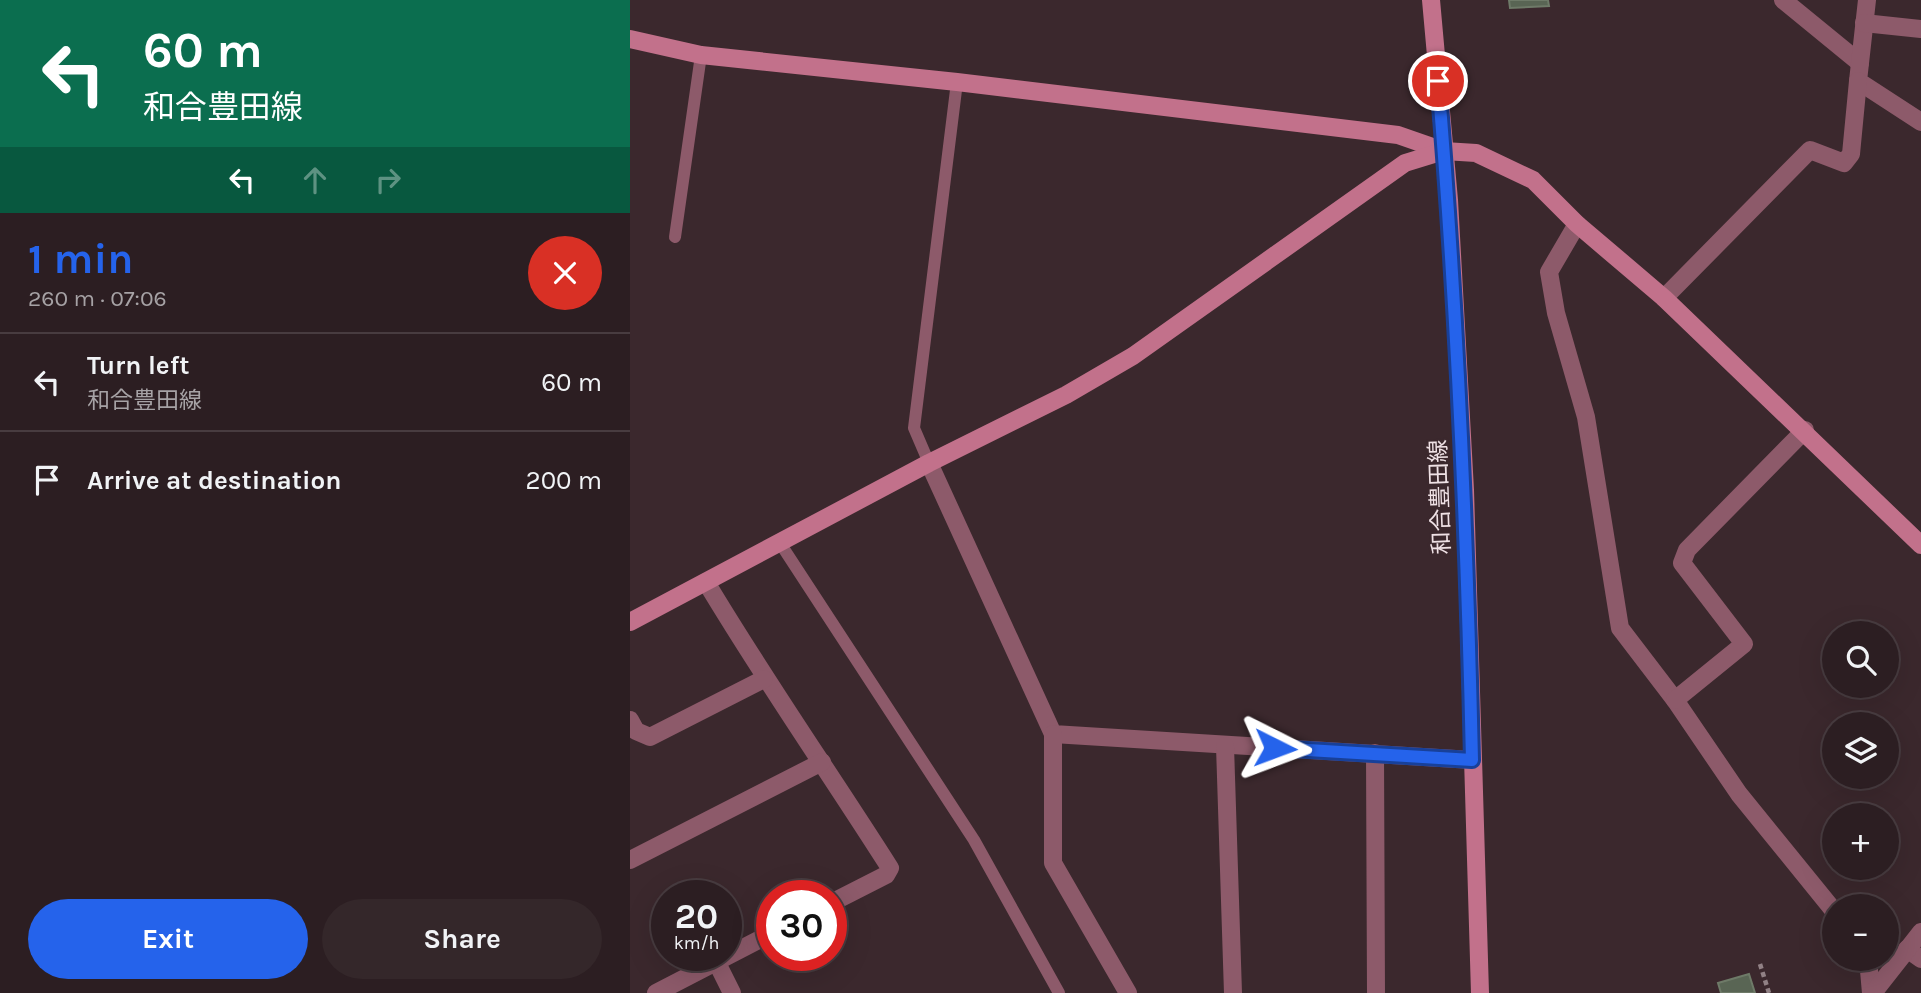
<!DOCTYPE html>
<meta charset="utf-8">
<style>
body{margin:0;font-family:Karla,"Noto Sans JP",sans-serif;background:#34272a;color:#f1f3f6;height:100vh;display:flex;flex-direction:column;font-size:26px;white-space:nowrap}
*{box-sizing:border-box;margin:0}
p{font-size:23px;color:#a6a2a5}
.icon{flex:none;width:38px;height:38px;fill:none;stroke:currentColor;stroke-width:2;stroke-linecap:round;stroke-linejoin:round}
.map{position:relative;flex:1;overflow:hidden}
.details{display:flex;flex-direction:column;background:#2c1e22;width:630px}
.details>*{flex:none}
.banner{background:#0b6e4f;color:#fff;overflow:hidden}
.fabs{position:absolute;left:1192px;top:621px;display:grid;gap:14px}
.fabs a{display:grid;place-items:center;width:77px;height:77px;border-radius:50%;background:#2c1e22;box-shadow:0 7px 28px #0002,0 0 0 2px #483c40;font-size:35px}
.speed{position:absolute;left:21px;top:880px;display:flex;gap:14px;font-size:35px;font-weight:700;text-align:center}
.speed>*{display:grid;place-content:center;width:91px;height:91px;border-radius:50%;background:#2c1e22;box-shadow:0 7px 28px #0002,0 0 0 2px #483c40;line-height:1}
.speed small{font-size:18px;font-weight:400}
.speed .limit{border:10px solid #d22;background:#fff;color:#111}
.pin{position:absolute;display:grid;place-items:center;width:60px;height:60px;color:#fff;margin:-30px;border:4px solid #fff;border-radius:50%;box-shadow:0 2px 7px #0007}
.me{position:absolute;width:77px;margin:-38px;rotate:93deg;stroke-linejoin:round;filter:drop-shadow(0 0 5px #0008)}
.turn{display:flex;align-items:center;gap:24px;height:147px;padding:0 28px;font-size:32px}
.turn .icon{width:91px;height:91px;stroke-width:2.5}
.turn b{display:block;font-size:49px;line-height:60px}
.lanes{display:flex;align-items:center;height:66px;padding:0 28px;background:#0003;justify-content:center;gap:35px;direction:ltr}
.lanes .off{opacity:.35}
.round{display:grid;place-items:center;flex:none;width:74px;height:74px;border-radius:37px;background:#34272a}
.head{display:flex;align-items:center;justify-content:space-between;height:119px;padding:0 28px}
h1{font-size:42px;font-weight:700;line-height:52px;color:#2563eb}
.button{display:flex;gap:14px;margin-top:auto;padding:14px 28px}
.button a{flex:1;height:80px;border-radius:42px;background:#2563eb;color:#fff;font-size:28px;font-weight:700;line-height:80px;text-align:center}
.button a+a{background:#34272a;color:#f1f3f6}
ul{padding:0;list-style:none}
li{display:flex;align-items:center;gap:21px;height:98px;padding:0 28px;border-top:2px solid #483c40}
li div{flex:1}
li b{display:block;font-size:26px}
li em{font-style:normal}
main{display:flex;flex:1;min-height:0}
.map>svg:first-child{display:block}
.building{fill:#596554;stroke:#6e7a68;stroke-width:2}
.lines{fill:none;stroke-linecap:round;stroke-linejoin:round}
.path{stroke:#918185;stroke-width:4.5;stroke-dasharray:5 3.5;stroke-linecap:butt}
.lane{stroke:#8d5a6a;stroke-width:12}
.street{stroke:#8d5a6a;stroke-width:18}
.secondary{stroke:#c2718b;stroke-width:18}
.route-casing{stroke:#184099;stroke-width:18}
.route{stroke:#2563eb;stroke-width:12}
.labels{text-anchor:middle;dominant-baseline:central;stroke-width:5;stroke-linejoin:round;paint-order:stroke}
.street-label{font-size:23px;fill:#efe1e5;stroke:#3b282d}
</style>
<main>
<section class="details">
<div class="banner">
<div class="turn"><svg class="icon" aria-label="left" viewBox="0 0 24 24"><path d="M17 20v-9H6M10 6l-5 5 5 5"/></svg><div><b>60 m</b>和合豊田線</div></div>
<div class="lanes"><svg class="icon" aria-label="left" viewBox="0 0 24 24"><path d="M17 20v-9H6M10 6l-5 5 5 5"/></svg><svg class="icon off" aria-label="ahead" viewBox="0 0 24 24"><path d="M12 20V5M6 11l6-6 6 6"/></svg><svg class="icon off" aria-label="right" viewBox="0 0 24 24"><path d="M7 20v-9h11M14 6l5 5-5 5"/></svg></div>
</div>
<div class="head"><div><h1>1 min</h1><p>260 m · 07:06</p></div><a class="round" style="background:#d93025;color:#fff"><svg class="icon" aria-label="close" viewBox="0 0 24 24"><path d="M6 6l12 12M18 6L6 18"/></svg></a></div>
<ul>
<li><svg class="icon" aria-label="left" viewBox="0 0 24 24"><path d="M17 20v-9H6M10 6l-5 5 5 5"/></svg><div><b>Turn left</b><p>和合豊田線</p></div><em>60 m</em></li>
<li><svg class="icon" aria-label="arrive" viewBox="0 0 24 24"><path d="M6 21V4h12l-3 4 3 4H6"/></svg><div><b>Arrive at destination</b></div><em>200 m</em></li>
</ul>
<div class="button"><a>Exit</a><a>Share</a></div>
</section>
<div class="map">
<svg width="1291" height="993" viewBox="0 0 1291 993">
<rect width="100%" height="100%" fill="#3b282d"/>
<!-- building -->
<g class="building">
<path d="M879,0H918L919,6L880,8Z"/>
<path d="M1119,974L1125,993H1091L1088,983Z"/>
</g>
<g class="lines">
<!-- path -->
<path class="path" d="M1130,964L1139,993"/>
<!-- lane -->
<g class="lane">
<path d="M45,237L71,55"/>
<path d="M299,463L284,428L327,82"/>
<path d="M150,543L344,840L429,993"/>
</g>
<!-- street -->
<g class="street">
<path d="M1153,0L1230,63"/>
<path d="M1237,0L1228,81L1291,122"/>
<path d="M1234,23L1291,29"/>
<path d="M947,224L919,272L926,313L956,417L990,628L1045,700L1109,794L1204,911"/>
<path d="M1034,298L1180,150L1214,163L1221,154L1228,81"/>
<path d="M299,463L423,734L842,760"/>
<path d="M76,582C134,679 199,772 260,868L256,875L201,903"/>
<path d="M1045,700L1114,644L1052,563L1057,550L1175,430"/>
<path d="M0,720L6,731L20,737L134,679"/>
<path d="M423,734V863L498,993"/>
<path d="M595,746L603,993"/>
<path d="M745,753L746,993"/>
<path d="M0,860L192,762"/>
<path d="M1277,949L1291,959"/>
<path d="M1238,959L1241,993"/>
<path d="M86,961L102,993"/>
<path d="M26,993L142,933"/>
<path d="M1243,993L1291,932"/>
</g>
<!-- secondary -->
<g class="secondary">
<path d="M801,0L819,200L835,490L850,993"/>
<path d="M0,39L71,55L327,82L768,135L814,151L846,153L903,180L947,224L1034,298L1291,545"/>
<path d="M0,622L299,463L436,395L503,356L775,163L814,151"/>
</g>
</g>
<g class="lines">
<defs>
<path id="route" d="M645,748L842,760C837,533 827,307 808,81"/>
</defs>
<!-- route casing -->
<use href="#route" class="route-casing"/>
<!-- route -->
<use href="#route" class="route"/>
</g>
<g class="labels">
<!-- street labels -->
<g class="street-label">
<text transform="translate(810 497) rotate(-92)">和合豊田線</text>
</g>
</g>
</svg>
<div class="fabs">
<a><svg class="icon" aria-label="search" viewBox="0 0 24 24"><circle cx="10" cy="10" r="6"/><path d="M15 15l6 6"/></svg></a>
<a><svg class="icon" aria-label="layers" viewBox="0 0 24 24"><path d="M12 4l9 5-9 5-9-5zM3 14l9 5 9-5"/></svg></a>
<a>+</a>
<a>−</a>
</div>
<div class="speed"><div>20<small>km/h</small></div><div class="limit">30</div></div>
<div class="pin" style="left:808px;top:81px;background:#d93025"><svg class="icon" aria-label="arrive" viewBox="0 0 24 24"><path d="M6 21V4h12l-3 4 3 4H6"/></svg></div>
<svg class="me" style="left:645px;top:748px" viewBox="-20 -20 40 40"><path d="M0-17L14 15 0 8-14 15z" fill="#2563eb" stroke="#fff" stroke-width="4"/></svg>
</div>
</main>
